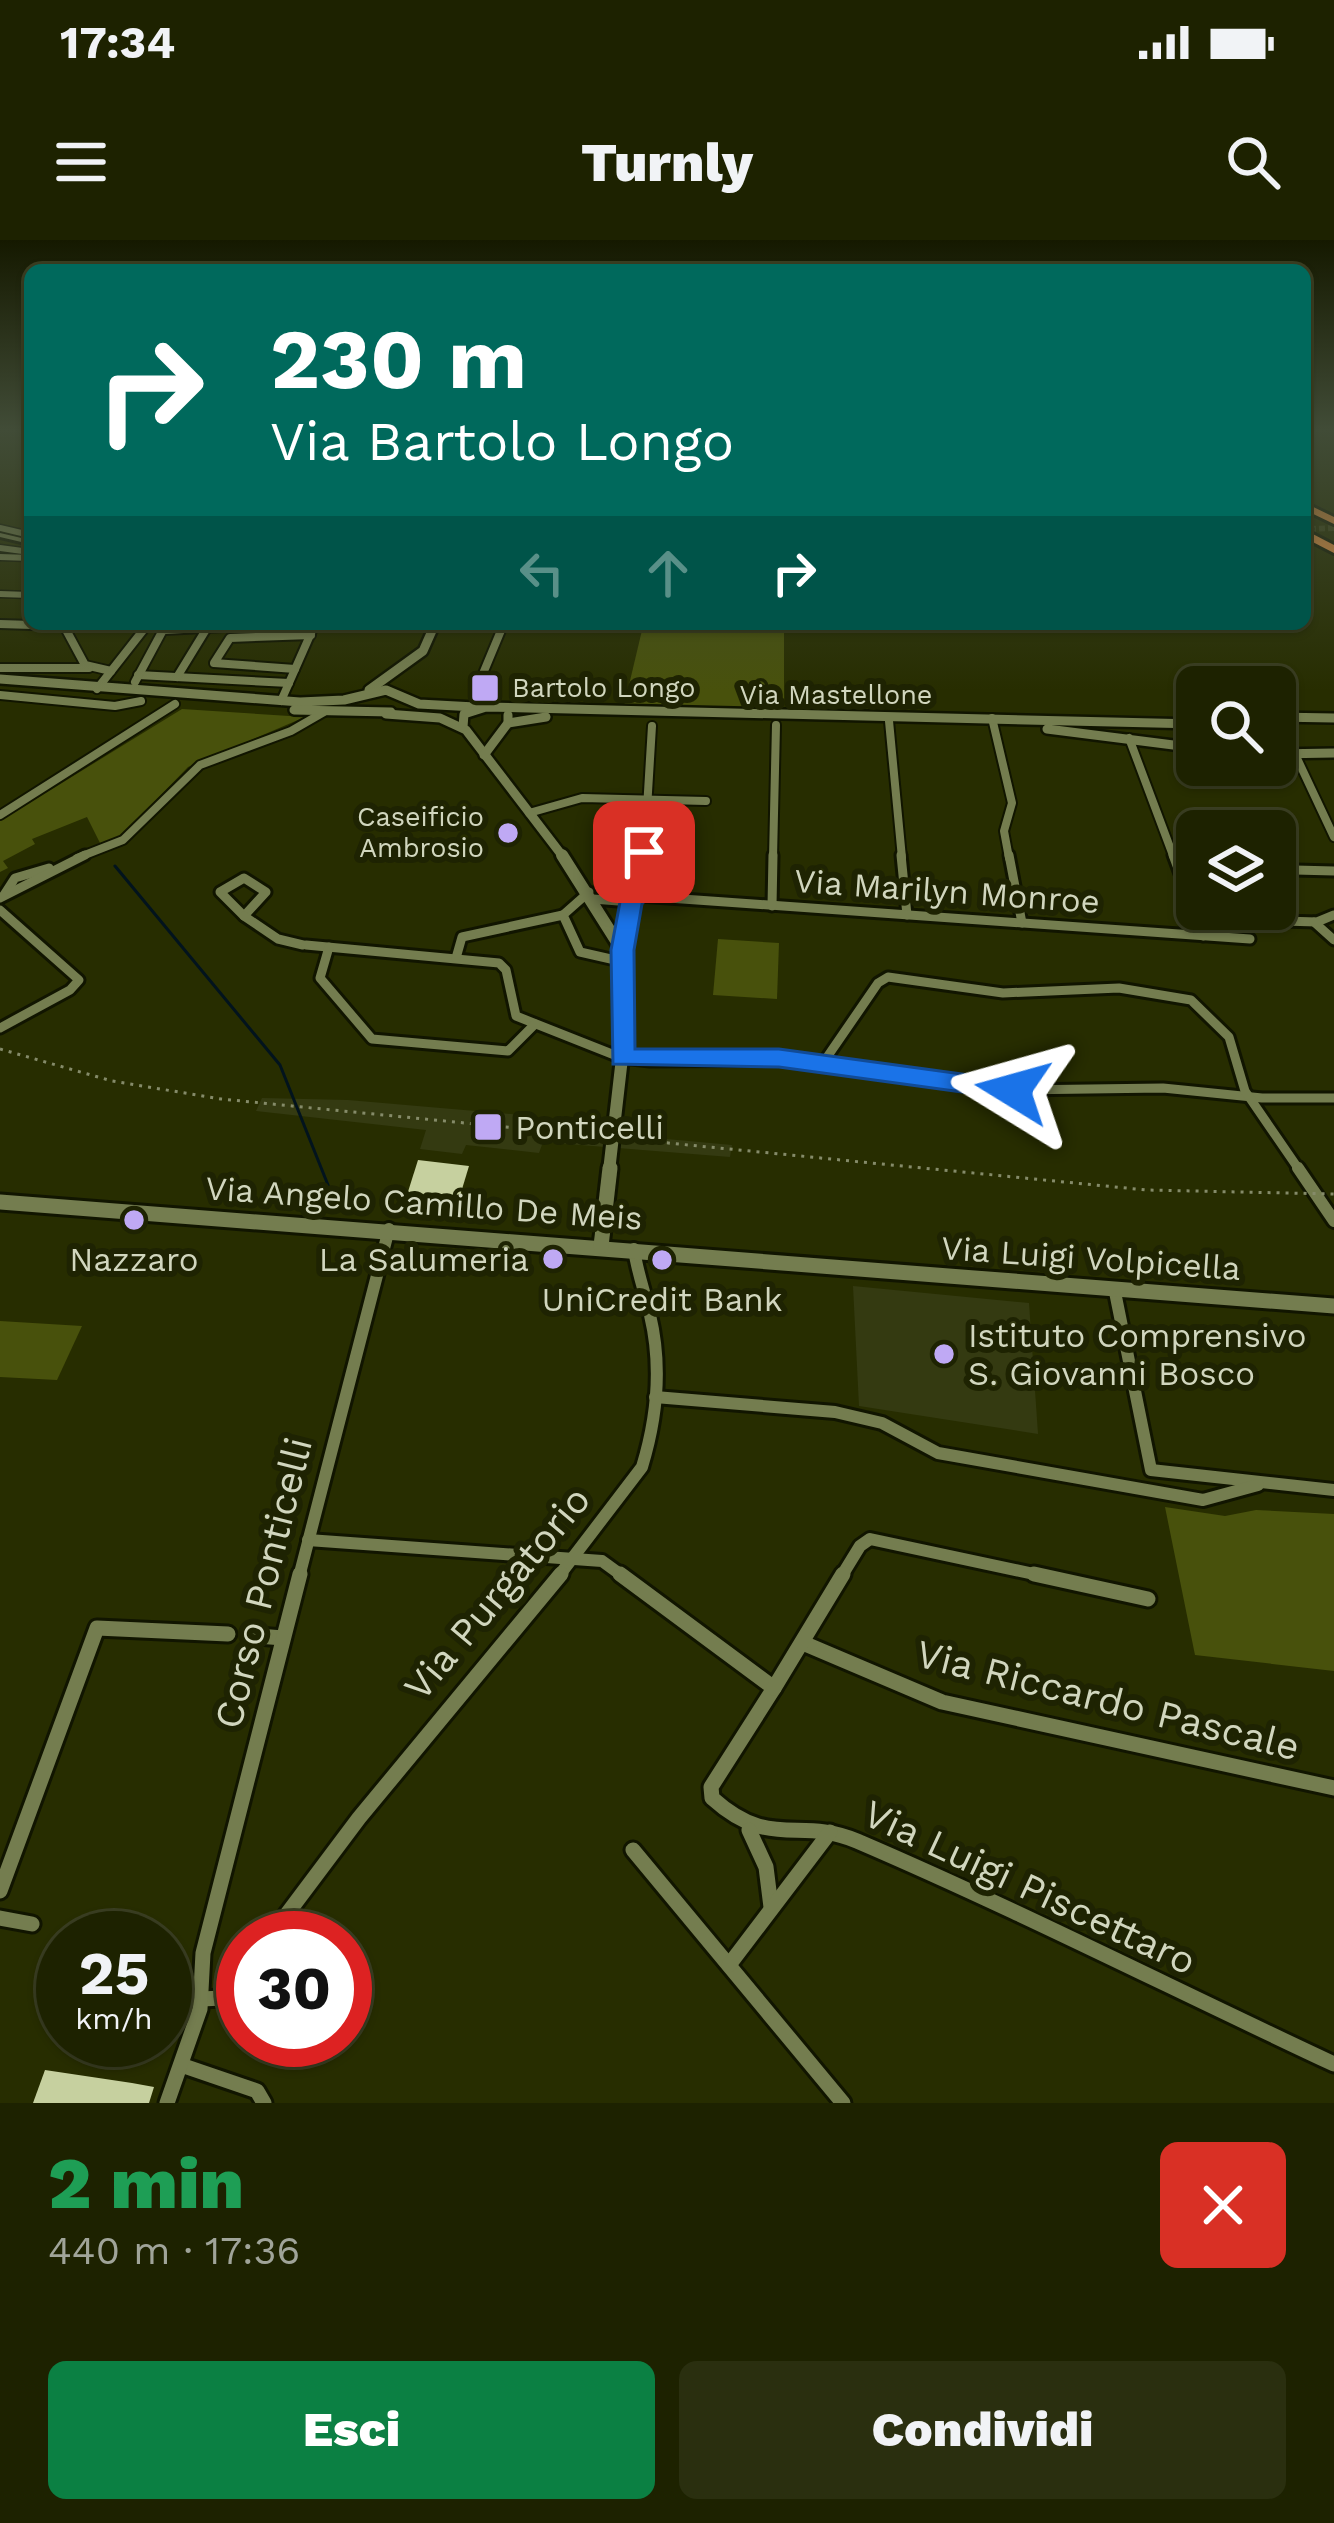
<!DOCTYPE html>
<html lang="it">
<meta charset="utf-8">
<style>
body{margin:0;font-family:"Work Sans",sans-serif;background:#2a2f0f;color:#f1f3f6;height:100vh;display:flex;flex-direction:column;font-size:45px;white-space:nowrap}
*{box-sizing:border-box;margin:0}
p{font-size:39px;color:#a0a499}
.icon{flex:none;width:66px;height:66px;fill:none;stroke:currentColor;stroke-width:2;stroke-linecap:round;stroke-linejoin:round}
.map{position:relative;height:1863px;overflow:hidden}
.drawer{display:flex;flex-direction:column;background:#1d2200;flex:1}
.drawer>*{flex:none}
.guide{position:absolute;left:24px;top:24px;width:1287px;height:366px;border-radius:18px;box-shadow:0 3px 9px #0004,0 0 0 3px #3b3f22;background:#00695c;color:#fff;overflow:hidden}
.buttons{position:absolute;left:1176px;top:426px;display:grid;gap:24px}
.buttons a{display:grid;place-items:center;width:120px;height:120px;border-radius:18px;background:#1d2200;box-shadow:0 3px 9px #0004,0 0 0 3px #3b3f22;font-size:60px}
.speed{position:absolute;left:36px;top:1671px;display:flex;gap:24px;font-size:60px;font-weight:700;text-align:center}
.speed>*{display:grid;place-content:center;width:156px;height:156px;border-radius:50%;background:#1d2200;box-shadow:0 3px 9px #0004,0 0 0 3px #3b3f22;line-height:1}
.speed small{font-size:30px;font-weight:400}
.speed .limit{border:18px solid #d22;background:#fff;color:#111}
.pin{position:absolute;display:grid;place-items:center;width:102px;height:102px;color:#fff;margin:-51px;border-radius:24px;box-shadow:0 6px 18px #0006}
.me{position:absolute;width:132px;margin:-66px;rotate:278deg;stroke-linejoin:round;filter:drop-shadow(0 0 9px #0008)}
.turn{display:flex;align-items:center;gap:42px;height:252px;padding:0 48px;font-size:54px}
.turn .icon{width:156px;height:156px;stroke-width:2.5}
.turn b{display:block;font-size:84px;line-height:102px}
.lanes{display:flex;align-items:center;height:114px;padding:0 48px;background:#0003;justify-content:center;gap:60px;direction:ltr}
.lanes .off{opacity:.35}
.round{display:grid;place-items:center;flex:none;width:126px;height:126px;border-radius:18px;background:#2a2f0f}
.overview{display:flex;align-items:center;justify-content:space-between;height:204px;padding:0 48px}
h1{font-size:72px;font-weight:800;line-height:90px;color:#1e9e55}
.button{display:flex;gap:24px;margin-top:auto;padding:24px 48px}
.button a{flex:1;height:138px;border-radius:18px;background:#0b8043;color:#fff;font-size:48px;font-weight:800;line-height:138px;text-align:center}
.button a+a{background:#2a2f0f;color:#f1f3f6}
.status{display:flex;justify-content:space-between;align-items:center;height:84px;padding:0 60px;background:#1d2200;direction:ltr}
.status svg{height:33px;fill:currentColor}
header{display:flex;justify-content:space-between;align-items:center;height:156px;padding:0 48px;background:#1d2200;font-size:54px;font-weight:800}
.map>svg:first-child{display:block}
.built{fill:#343a11}
.green{fill:#48510c}
.lines{fill:none;stroke-linecap:round;stroke-linejoin:round}
.stream{stroke:#02131d;stroke-width:3}
.building{fill:#c6d09f}
.minor-tunnel{stroke:#40461c;stroke-width:6;stroke-dasharray:6 3;stroke-linecap:butt}
.minor-far4-casing{stroke:#111500;stroke-width:9}
.minor-far3-casing{stroke:#111500;stroke-width:12}
.minor-far2-casing{stroke:#111500;stroke-width:15}
.minor-far1-casing{stroke:#111500;stroke-width:18}
.minor-casing{stroke:#111500;stroke-width:21}
.tertiary-far2-casing{stroke:#111500;stroke-width:14}
.tertiary-far1-casing{stroke:#111500;stroke-width:18}
.tertiary-casing{stroke:#111500;stroke-width:21}
.secondary-casing{stroke:#111500;stroke-width:6}
.motorway-casing{stroke:#111500;stroke-width:6}
.minor-far4{stroke:#747d4f;stroke-width:6}
.minor-far3{stroke:#747d4f;stroke-width:8}
.minor-far2{stroke:#747d4f;stroke-width:9}
.minor-far1{stroke:#747d4f;stroke-width:12}
.minor{stroke:#747d4f;stroke-width:15}
.tertiary-far2{stroke:#747d4f;stroke-width:9}
.tertiary-far1{stroke:#747d4f;stroke-width:12}
.tertiary{stroke:#747d4f;stroke-width:15}
.secondary{fill:#747d4f;fill-rule:evenodd}
.motorway{fill:#fd9c4b;fill-rule:evenodd}
.rail{stroke:#858b69;stroke-width:3;stroke-dasharray:3 6;stroke-linecap:butt}
.route{fill:#1a73e8;stroke:#114b97;stroke-width:3}
.poi-dot{fill:#bfa9f4;stroke:#1e2302;stroke-width:4.5}
.labels{text-anchor:middle;dominant-baseline:central;stroke-width:12;stroke-linejoin:round;paint-order:stroke}
.far-poi-label{font-size:27px;fill:#d1d6be;stroke:#1e2302;text-anchor:start}
.far-street-label{font-size:27px;fill:#d1d6be;stroke:#1e2302}
.street-label{font-size:33px;fill:#d1d6be;stroke:#1e2302}
.poi-label{font-size:33px;fill:#d1d6be;stroke:#1e2302;text-anchor:start}
.near-street-label{font-size:39px;fill:#d1d6be;stroke:#1e2302}
</style>
<div class="status"><b>17:34</b><svg viewBox="0 0 49 12"><path d="M0 12V9h3v3zM5 12V6h3v6zM10 12V3h3v9zM15 12V0h3v12zM26 1h20v11H26zM47 4h2v5h-2z"/></svg></div>
<header><svg class="icon" aria-label="menu" viewBox="0 0 24 24"><path d="M4 6h16M4 12h16M4 18h16"/></svg>Turnly<svg class="icon" aria-label="search" viewBox="0 0 24 24"><circle cx="10" cy="10" r="6"/><path d="M15 15l6 6"/></svg></header>
<div class="map">
<svg width="1334" height="1863" viewBox="0 0 1334 1863">
<rect width="100%" height="100%" fill="#272d00"/>
<!-- built -->
<g class="built">
<path d="M262,858L348,860L523,875L623,895L732,905L730,917L543,902L539,913L466,905L462,914L420,909L426,890L256,871Z"/>
<path d="M853,1046L1029,1063L1038,1194L859,1166Z"/>
</g>
<!-- green -->
<g class="green">
<path d="M643,386L784,392V473L624,466Z"/>
<path d="M182,469L305,477L188,527L119,598L101,605L87,577L32,599L35,604L3,621L8,628L0,632V581Z"/>
<path d="M718,699L779,703L777,759L713,755Z"/>
<path d="M0,1081L82,1086L57,1140L0,1137Z"/>
<path d="M1165,1267L1225,1276L1256,1270L1334,1274V1431L1195,1415Z"/>
</g>
<g class="lines">
<!-- stream -->
<path class="stream" d="M115,626L280,825L332,955L345,966"/>
</g>
<!-- building -->
<g class="building">
<path d="M418,920L469,926L453,979L401,974Z"/>
<path d="M45,1830L132,1843L154,1847L149,1863H33Z"/>
</g>
<g class="lines">
<!-- minor-tunnel -->
<path class="minor-tunnel" d="M1310,289L1334,288"/>
<defs>
<g id="minor-far4">
<path d="M0,288L30,295"/>
<path d="M1305,289H1310"/>
<path d="M0,308L30,312"/>
<path d="M0,317L30,318"/>
<path d="M0,354L30,355"/>
</g>
<g id="minor-far3">
<path d="M0,384L64,386L85,425L111,431"/>
<path d="M0,428H89"/>
<path d="M295,429L214,423L230,398L311,395"/>
<path d="M138,435L289,443"/>
<path d="M482,436L502,388L492,384"/>
<path d="M177,437L207,388"/>
<path d="M135,442L163,390L288,384"/>
<path d="M97,449L148,384"/>
<path d="M0,455L115,466L141,461"/>
<path d="M281,461L315,384"/>
<path d="M992,478L1012,563L1004,591L1009,618"/>
<path d="M889,481L902,618"/>
<path d="M1129,498L1174,618"/>
<path d="M1295,514L1334,597"/>
<path d="M529,573L582,558L706,561"/>
<path d="M0,575L175,464"/>
<path d="M77,618L123,600L200,525L291,491L324,472"/>
<path d="M644,618L652,486"/>
<path d="M773,618L776,485"/>
</g>
<g id="minor-far2">
<path d="M901,615L907,675"/>
<path d="M1009,615L1022,683"/>
<path d="M1173,615L1203,696"/>
<path d="M1295,630L1334,631"/>
<path d="M244,638L266,652L244,676L220,652Z"/>
<path d="M589,652L563,675L580,712L624,722"/>
<path d="M4,655L15,638L49,628"/>
<path d="M640,656L1250,699"/>
<path d="M0,658L85,615"/>
<path d="M593,659L631,662L622,710"/>
<path d="M631,662L642,651L644,615"/>
<path d="M772,666L773,615"/>
<path d="M0,670L79,740L70,750L0,788"/>
<path d="M244,676L278,699L303,705"/>
<path d="M1283,681L1317,682L1334,675"/>
<path d="M1314,682L1334,700"/>
<path d="M306,705L499,723L506,730L516,776L622,818L650,821L797,820L1013,850L1163,848L1262,858H1334"/>
<path d="M329,707L320,738L372,799L508,811L535,784"/>
<path d="M456,718L462,697L563,675"/>
<path d="M823,823L878,743L888,737L1003,753L1119,748L1191,760L1229,797L1245,851L1300,931"/>
</g>
<g id="minor-far1">
<path d="M1298,928L1334,981"/>
<path d="M1115,1052L1151,1230L1334,1250"/>
<path d="M655,1157L835,1172L882,1183L938,1213L1203,1260L1258,1245"/>
<path d="M308,1300L602,1321L624,1337"/>
<path d="M299,1337L389,989"/>
<path d="M558,1337L642,1227C657,1178 662,1125 650,1075C645,1052 637,1032 634,1009"/>
<path d="M841,1337L860,1306L870,1299L1048,1337"/>
</g>
<g id="minor">
<path d="M620,1334L774,1448L711,1547L712,1558C771,1611 798,1576 857,1601C1018,1670 1175,1750 1334,1824"/>
<path d="M1034,1334L1148,1359"/>
<path d="M258,1396L283,1398"/>
<path d="M803,1403L942,1462L1334,1548"/>
<path d="M774,1448L843,1334"/>
<path d="M749,1590L766,1627L771,1667"/>
<path d="M633,1610L843,1863"/>
<path d="M0,1651L97,1388L228,1394"/>
<path d="M0,1678L32,1684"/>
<path d="M269,1698L359,1578L561,1334"/>
<path d="M729,1725L830,1592"/>
<path d="M202,1759L222,1758L243,1733"/>
<path d="M181,1825L257,1851L264,1863"/>
<path d="M167,1863L200,1769L203,1713L300,1334"/>
</g>
<g id="tertiary-far2">
<path d="M0,439L300,462L344,460L386,450L419,464L475,467"/>
<path d="M369,450L423,411L435,384"/>
<path d="M294,470L391,472"/>
<path d="M386,474L440,478L466,490L564,618"/>
<path d="M1275,477L1334,478"/>
<path d="M508,483L546,477"/>
<path d="M463,487L464,474L486,467L1197,484"/>
<path d="M1047,489L1197,508"/>
<path d="M1275,514L1334,513"/>
<path d="M484,515L508,483V475"/>
</g>
<path id="tertiary-far1" d="M562,615L622,710V818L609,931"/>
<g id="tertiary">
<path d="M0,962L1334,1066"/>
<path d="M601,1006L610,928"/>
</g>
<path id="secondary" d="M0,293L30,300V304L0,297Z"/>
<g id="motorway">
<path d="M1305,263L1334,277V284L1305,270Z"/>
<path d="M1305,290L1334,305V313L1305,298Z"/>
</g>
</defs>
<!-- minor-far4 casing -->
<use href="#minor-far4" class="minor-far4-casing"/>
<!-- minor-far3 casing -->
<use href="#minor-far3" class="minor-far3-casing"/>
<!-- minor-far2 casing -->
<use href="#minor-far2" class="minor-far2-casing"/>
<!-- minor-far1 casing -->
<use href="#minor-far1" class="minor-far1-casing"/>
<!-- minor casing -->
<use href="#minor" class="minor-casing"/>
<!-- tertiary-far2 casing -->
<use href="#tertiary-far2" class="tertiary-far2-casing"/>
<!-- tertiary-far1 casing -->
<use href="#tertiary-far1" class="tertiary-far1-casing"/>
<!-- tertiary casing -->
<use href="#tertiary" class="tertiary-casing"/>
<!-- secondary casing -->
<use href="#secondary" class="secondary-casing"/>
<!-- motorway casing -->
<use href="#motorway" class="motorway-casing"/>
<!-- minor-far4 -->
<use href="#minor-far4" class="minor-far4"/>
<!-- minor-far3 -->
<use href="#minor-far3" class="minor-far3"/>
<!-- minor-far2 -->
<use href="#minor-far2" class="minor-far2"/>
<!-- minor-far1 -->
<use href="#minor-far1" class="minor-far1"/>
<!-- minor -->
<use href="#minor" class="minor"/>
<!-- tertiary-far2 -->
<use href="#tertiary-far2" class="tertiary-far2"/>
<!-- tertiary-far1 -->
<use href="#tertiary-far1" class="tertiary-far1"/>
<!-- tertiary -->
<use href="#tertiary" class="tertiary"/>
<!-- secondary -->
<use href="#secondary" class="secondary"/>
<!-- motorway -->
<use href="#motorway" class="motorway"/>
<!-- rail -->
<g class="rail">
<path d="M1305,211L1309,190"/>
<path d="M0,809L112,841L221,859L1146,950L1334,954"/>
</g>
</g>
<!-- sky -->
<linearGradient id="sky" x2="0" y2="1"><stop stop-color="#151900"/><stop offset="0.42" stop-color="#414c37"/><stop offset="1" stop-color="#414c37" stop-opacity="0"/></linearGradient>
<rect width="1334" height="451" fill="url(#sky)"/>
<!-- route -->
<path class="route" d="M644,605L654,612L653,651L642,664L634,710L635,809H779L1013,841L1022,843L1026,850L1022,857L1013,859L779,827L613,824L611,710L620,662L632,649L633,612Z"/>
<!-- markers -->
<g class="poi-dot">
<rect x="470" y="433" width="30" height="30" rx="6"/>
<circle cx="508" cy="593" r="12"/>
<rect x="473" y="872" width="30" height="30" rx="6"/>
<circle cx="134" cy="980" r="12"/>
<circle cx="553" cy="1019" r="12"/>
<circle cx="662" cy="1020" r="12"/>
<circle cx="944" cy="1114" r="12"/>
</g>
<g class="labels">
<!-- far-poi labels -->
<g class="far-poi-label">
<text x="512" y="448">Bartolo Longo</text>
<text x="484" y="577" text-anchor="end">Caseificio<tspan x="484" dy="31">Ambrosio</tspan></text>
</g>
<!-- far-street labels -->
<g class="far-street-label">
<text x="836" y="455">Via Mastellone</text>
</g>
<!-- street labels -->
<g class="street-label">
<text transform="translate(947 651) rotate(4)">Via Marilyn Monroe</text>
<text transform="translate(424 963) rotate(4)">Via Angelo Camillo De Meis</text>
<text transform="translate(1091 1018) rotate(4)">Via Luigi Volpicella</text>
</g>
<!-- poi labels -->
<g class="poi-label">
<text x="515" y="887">Ponticelli</text>
<text x="134" y="1019" text-anchor="middle">Nazzaro</text>
<text x="529" y="1019" text-anchor="end">La Salumeria</text>
<text x="662" y="1059" text-anchor="middle">UniCredit Bank</text>
<text x="968" y="1095">Istituto Comprensivo<tspan x="968" dy="38">S. Giovanni Bosco</tspan></text>
</g>
<!-- near-street labels -->
<g class="near-street-label">
<text transform="translate(263 1343) rotate(-76)">Corso Ponticelli</text>
<text transform="translate(497 1353) rotate(-50)">Via Purgatorio</text>
<text transform="translate(1108 1460) rotate(14)">Via Riccardo Pascale</text>
<text transform="translate(1030 1647) rotate(25)">Via Luigi Piscettaro</text>
</g>
</g>
</svg>
<div class="buttons">
<a><svg class="icon" aria-label="search" viewBox="0 0 24 24"><circle cx="10" cy="10" r="6"/><path d="M15 15l6 6"/></svg></a>
<a><svg class="icon" aria-label="layers" viewBox="0 0 24 24"><path d="M12 4l9 5-9 5-9-5zM3 14l9 5 9-5"/></svg></a>
</div>
<div class="speed"><div>25<small>km/h</small></div><div class="limit">30</div></div>
<div class="pin" style="left:644px;top:612px;background:#d93025"><svg class="icon" aria-label="arrive" viewBox="0 0 24 24"><path d="M6 21V4h12l-3 4 3 4H6"/></svg></div>
<svg class="me" style="left:1013px;top:850px" viewBox="-20 -20 40 40"><path d="M0-17L14 15 0 8-14 15z" fill="#1a73e8" stroke="#fff" stroke-width="4"/></svg>
<div class="guide">
<div class="turn"><svg class="icon" aria-label="right" viewBox="0 0 24 24"><path d="M7 20v-9h11M14 6l5 5-5 5"/></svg><div><b>230 m</b>Via Bartolo Longo</div></div>
<div class="lanes"><svg class="icon off" aria-label="left" viewBox="0 0 24 24"><path d="M17 20v-9H6M10 6l-5 5 5 5"/></svg><svg class="icon off" aria-label="ahead" viewBox="0 0 24 24"><path d="M12 20V5M6 11l6-6 6 6"/></svg><svg class="icon" aria-label="right" viewBox="0 0 24 24"><path d="M7 20v-9h11M14 6l5 5-5 5"/></svg></div>
</div>
</div>
<section class="drawer">
<div class="overview"><div><h1>2 min</h1><p>440 m · 17:36</p></div><a class="round" style="background:#d93025;color:#fff"><svg class="icon" aria-label="close" viewBox="0 0 24 24"><path d="M6 6l12 12M18 6L6 18"/></svg></a></div>
<div class="button"><a>Esci</a><a>Condividi</a></div>
</section>
